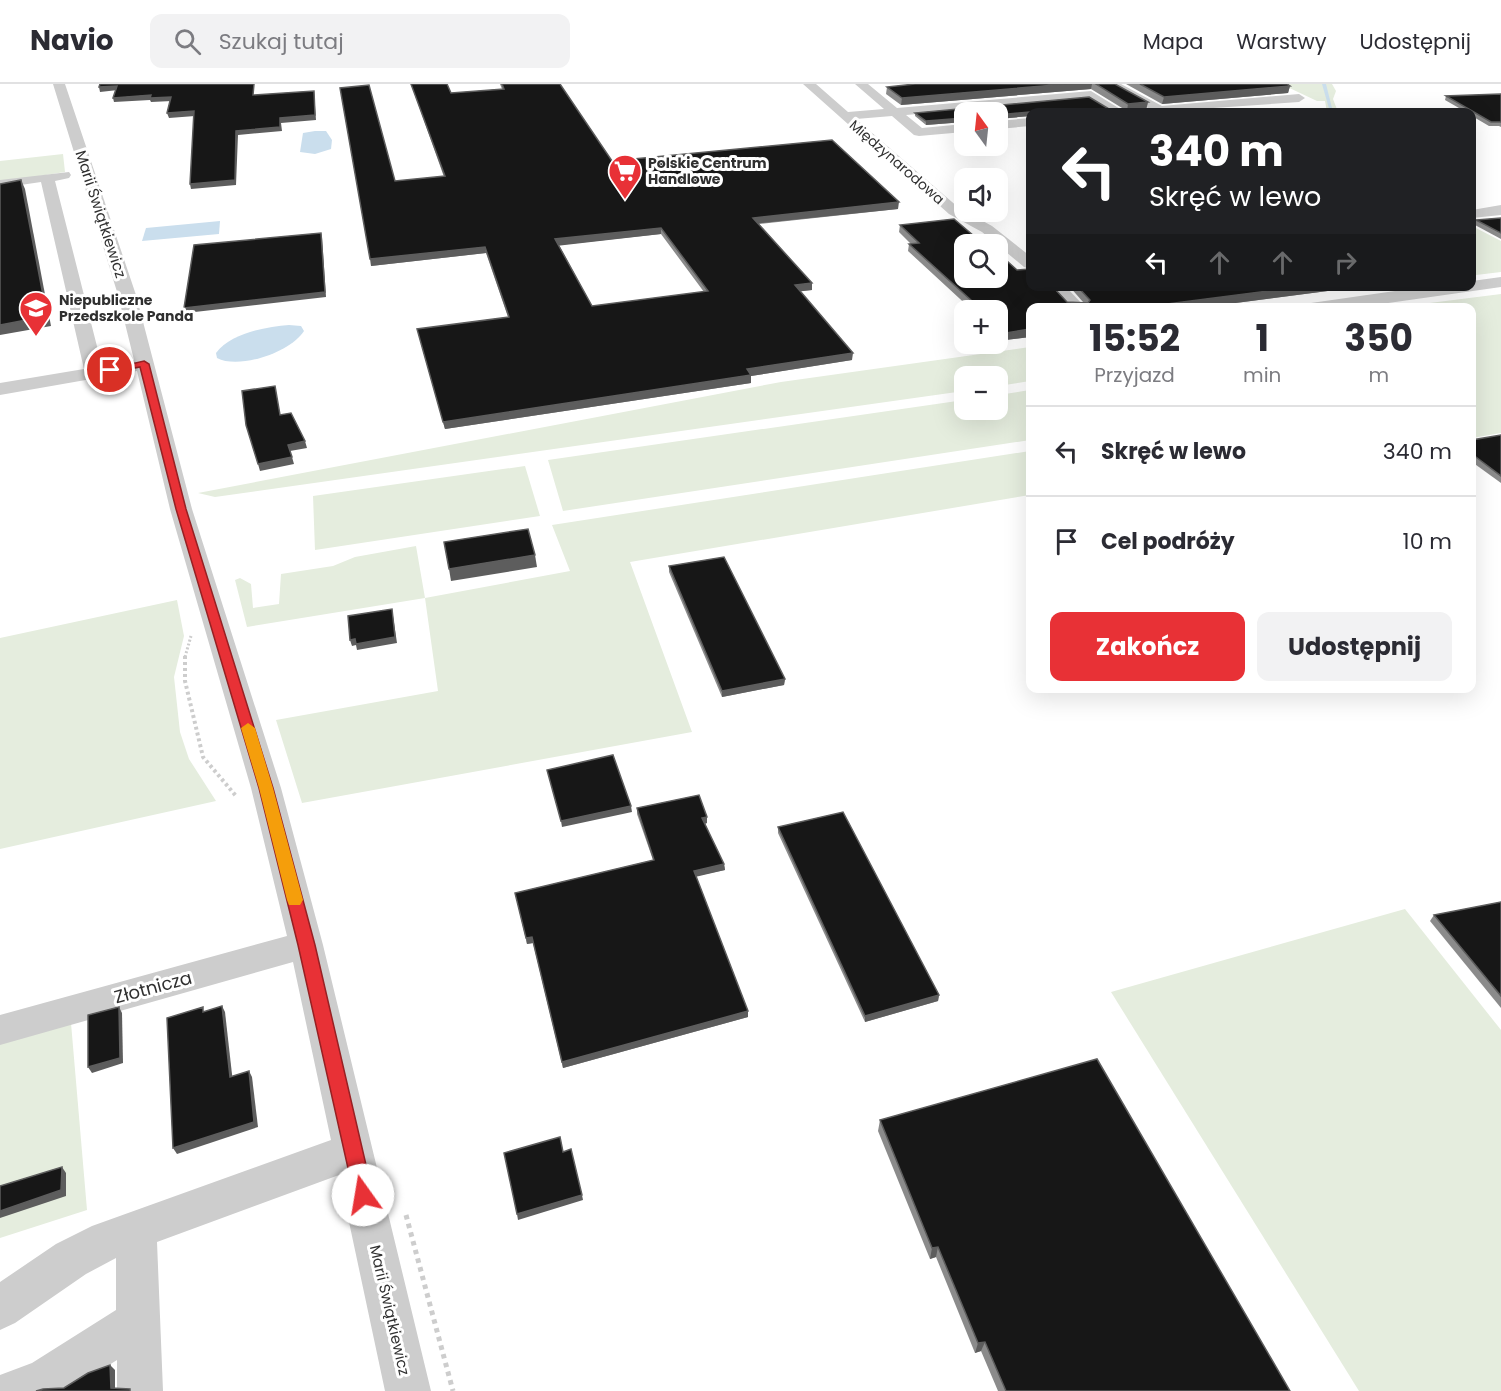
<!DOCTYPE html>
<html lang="pl">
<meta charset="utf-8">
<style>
body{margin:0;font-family:Poppins,sans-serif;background:#f2f2f3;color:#2b2b33;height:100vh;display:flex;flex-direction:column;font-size:22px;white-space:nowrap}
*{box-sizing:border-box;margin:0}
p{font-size:20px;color:#7c7c81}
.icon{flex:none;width:33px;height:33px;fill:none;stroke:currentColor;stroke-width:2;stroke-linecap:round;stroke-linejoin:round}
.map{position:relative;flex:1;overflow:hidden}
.details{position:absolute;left:1026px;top:219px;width:450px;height:390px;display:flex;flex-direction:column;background:#fff;border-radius:12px;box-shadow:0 6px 24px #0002}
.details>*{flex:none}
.hud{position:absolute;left:1026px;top:24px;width:450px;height:183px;border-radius:12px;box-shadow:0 6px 24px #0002;background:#202124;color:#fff;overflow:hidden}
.needle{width:39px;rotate:345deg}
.buttons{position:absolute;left:954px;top:18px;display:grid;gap:12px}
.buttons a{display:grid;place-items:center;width:54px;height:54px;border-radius:12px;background:#fff;box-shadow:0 6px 24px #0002;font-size:30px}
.pin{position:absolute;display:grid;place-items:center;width:51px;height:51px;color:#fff;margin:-26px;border:3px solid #fff;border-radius:50%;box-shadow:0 2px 6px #0007}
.me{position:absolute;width:66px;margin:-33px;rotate:347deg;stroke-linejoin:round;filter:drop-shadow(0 0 4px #0008)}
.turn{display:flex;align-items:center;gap:21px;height:126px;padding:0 24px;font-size:27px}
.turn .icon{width:78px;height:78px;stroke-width:2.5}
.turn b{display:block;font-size:42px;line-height:51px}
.lanes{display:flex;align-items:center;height:57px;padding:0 24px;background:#0003;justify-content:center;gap:30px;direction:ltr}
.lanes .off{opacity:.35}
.eta{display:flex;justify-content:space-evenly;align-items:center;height:102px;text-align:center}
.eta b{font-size:36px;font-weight:700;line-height:42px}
.action{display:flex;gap:12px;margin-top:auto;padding:12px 24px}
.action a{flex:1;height:69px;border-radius:12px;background:#e83136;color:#fff;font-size:24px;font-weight:700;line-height:69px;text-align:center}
.action a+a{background:#f2f2f3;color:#2b2b33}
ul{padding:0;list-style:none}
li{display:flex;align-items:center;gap:18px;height:90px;padding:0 24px;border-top:2px solid #e1e1e2}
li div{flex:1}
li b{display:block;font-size:22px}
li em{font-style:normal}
header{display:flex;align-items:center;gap:36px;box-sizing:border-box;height:84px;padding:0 30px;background:#fff;border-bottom:2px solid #e1e1e2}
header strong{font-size:28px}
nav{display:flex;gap:33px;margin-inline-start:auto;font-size:21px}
.search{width:420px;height:54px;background:#f2f2f3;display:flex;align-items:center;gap:15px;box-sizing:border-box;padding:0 21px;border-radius:12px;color:#7c7c81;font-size:22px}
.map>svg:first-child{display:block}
.green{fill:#e5edde}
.water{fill:#cadeed}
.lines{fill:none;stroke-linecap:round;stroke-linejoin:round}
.stream{fill:#cadeed;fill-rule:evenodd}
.path-far2{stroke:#cdcdcd;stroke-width:3;stroke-dasharray:2 2;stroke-linecap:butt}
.path-far1{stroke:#cdcdcd;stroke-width:4;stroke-dasharray:3 3;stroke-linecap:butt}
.path{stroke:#cdcdcd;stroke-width:5;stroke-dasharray:4.5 4.5;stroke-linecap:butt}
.minor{fill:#cdcdcd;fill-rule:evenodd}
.wall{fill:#8b8b8b;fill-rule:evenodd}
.shaded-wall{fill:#5d5d5d}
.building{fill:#171717;stroke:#5d5d5d;stroke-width:1.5;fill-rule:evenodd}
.route{fill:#e83136;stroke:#972023;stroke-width:1.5}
.slow{fill:#f59e0b}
.labels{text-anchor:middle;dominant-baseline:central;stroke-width:6;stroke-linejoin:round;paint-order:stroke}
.far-street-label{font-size:14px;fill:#303030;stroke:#fff}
.far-poi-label{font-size:14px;font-weight:bold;fill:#303030;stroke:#fff;text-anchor:start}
.street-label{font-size:15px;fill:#303030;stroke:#fff}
.near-street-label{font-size:18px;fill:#303030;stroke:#fff}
</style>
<header>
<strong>Navio</strong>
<div class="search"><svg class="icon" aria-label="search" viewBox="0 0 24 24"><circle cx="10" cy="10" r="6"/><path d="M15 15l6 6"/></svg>Szukaj tutaj</div>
<nav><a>Mapa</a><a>Warstwy</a><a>Udostępnij</a></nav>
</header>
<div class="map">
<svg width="1501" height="1307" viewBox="0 0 1501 1307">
<rect width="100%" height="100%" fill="#fff"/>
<!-- green -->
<g class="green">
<path d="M1281,0H1332L1336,7L1333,15L1338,28H1327L1325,17H1317Z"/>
<path d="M63,70L65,88L0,98V77Z"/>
<path d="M1472,142L1501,157V188L1476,191L1472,189Z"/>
<path d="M1501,210V349L1472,354V224L1398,223Z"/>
<path d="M1030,263V297L998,302V292H964V307L215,413L198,409L781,298Z"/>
<path d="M1030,306V356L563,427L548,376L964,316V326H998V311Z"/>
<path d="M1030,367V411L630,478L692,648L302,719L276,636L438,607L425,514L247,543L235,496L240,494L251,500L253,524L279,520L281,490L333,482L355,473L416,462L425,514L570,487L552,441Z"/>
<path d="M525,382L540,432L315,466L313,412Z"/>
<path d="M177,516L184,552L174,593L180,648L189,675L216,717L0,765V554Z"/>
<path d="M1405,825L1501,946V1307H1359L1111,908Z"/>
<path d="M71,939L87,1126L0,1154V959Z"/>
</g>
<!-- water -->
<g class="water">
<path d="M315,47H326L332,56L331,65L315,70L300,68L303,49Z"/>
<path d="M220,137L219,150L142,157L146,144Z"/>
<path d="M289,241L301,242L304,247C291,268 239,286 217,274L216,269C231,249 265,243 289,241Z"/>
</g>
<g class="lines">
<!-- stream -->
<path class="stream" d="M1322,0H1326L1333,28H1330Z"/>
<!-- path-far2 -->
<path class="path-far2" d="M185,573L191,552"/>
<!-- path-far1 -->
<path class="path-far1" d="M185,572V597L203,673L236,712"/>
<!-- path -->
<path class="path" d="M406,1131L453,1307"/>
<!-- minor -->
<g class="minor">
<path d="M53,0H65L136,211L192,425L281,704L323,861L431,1307H385L339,1091L157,1158L163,1307H117V1276L68,1307H0V1291L32,1279L116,1226V1174L86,1190L15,1239L0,1246V1198L56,1160L92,1142L331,1056L293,878L0,961V931L287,852L251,704L170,425L137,287L0,311V299L84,285L41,98L0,104V96L69,88L71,91L69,94L55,97L102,282L134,276L118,211Z"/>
<path d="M803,0H816L848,28L884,25L855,0H868L897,24L1091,7L1125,28H1111L1089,15L906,31L922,44L964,40V48L919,52L914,51L892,32L856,35L959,124L992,142L1030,172V185L1024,183L982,148L949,130Z"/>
<path d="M1106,0H1121L1162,22L1299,10L1305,14L1299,18L1155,28Z"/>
<path d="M1030,34V42L998,45V37Z"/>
<path d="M1501,121V131L1472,134V126Z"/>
<path d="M1501,193V203L1353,224H1303L1311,219L1430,202H1472V197Z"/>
<path d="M1046,202H1065L1086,224H1067Z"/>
</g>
</g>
<!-- wall -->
<g class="wall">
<path d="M411,0L451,9L502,5L500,0H560L612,77L898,125L759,140L812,199V206L800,207L852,276L751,292V299L445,345L417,245L508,233L486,169L371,182L395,97L444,93ZM661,150L704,208L592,222L559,161Z"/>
<path d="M915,0H1115L1148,18L1146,26L1127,27L1091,5L901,21L886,10L887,3Z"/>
<path d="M1126,0H1287L1290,2L1288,9L1162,20Z"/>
<path d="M1501,10V43L1499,42H1489L1472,32V28H1466L1445,16L1446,12Z"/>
<path d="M1089,13L1030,28V33V32L998,35L964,28V39V38L926,41L915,32V29Z"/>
<path d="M1501,134V155L1475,141L1476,136Z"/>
<path d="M900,141L974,152L1017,186L1067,218H1083L1069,202H1366L1197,224H1030V253L1005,256L998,249V226H972L908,167L909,160H911L899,148Z"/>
<path d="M1501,351V399L1472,378V356Z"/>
<path d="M669,482L785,595L784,601L722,613L669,488Z"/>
<path d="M637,724L707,733V739L705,740L724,780L725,786L696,792L748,927V933L563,984L533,859L527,860L515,809L653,776L637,730Z"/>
<path d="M778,743L939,911L938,917L865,938L778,749Z"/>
<path d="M1501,818V924L1430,837L1434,831Z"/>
<path d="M880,1036L1290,1307H998L981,1267L975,1269L936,1173L930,1175L878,1047Z"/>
</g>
<!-- shaded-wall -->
<g class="shaded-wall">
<path d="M1067,0H1092L1091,5L901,21L902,14Z"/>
<path d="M117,2L118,6L100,8L99,3Z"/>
<path d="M1290,2L1288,9L1162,20L1164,13Z"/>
<path d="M314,7L316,36L281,39L282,47L238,51L236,101L191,105L190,100L236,47L280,34Z"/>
<path d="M151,11L171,13L172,17L151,18L150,16L114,18L113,14Z"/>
<path d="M1148,18L1146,26L1127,27L1128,20Z"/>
<path d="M1109,25L1108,28H1070Z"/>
<path d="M194,27L195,32L169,34L167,29Z"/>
<path d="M1030,28V32L998,35V31Z"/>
<path d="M964,34V38L926,41V37Z"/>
<path d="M21,96L25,105L51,242L0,251V241Z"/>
<path d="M899,118L898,125L753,140V134Z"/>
<path d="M661,144V150L556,162L555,155Z"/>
<path d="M321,149L322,153L326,213L186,229L184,224Z"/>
<path d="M485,163L486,169L371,182L370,175Z"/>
<path d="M812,199V206L795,208V201Z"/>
<path d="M1308,202H1366L1197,224H1136Z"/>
<path d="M1030,245V253L1005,256L1006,249Z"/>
<path d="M853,269L852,276L751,292V299L445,345L443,338L747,285Z"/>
<path d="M305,357L307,364L290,367L288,361Z"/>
<path d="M292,373L294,380L260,387L258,380Z"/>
<path d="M535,471L537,483L451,497L449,485Z"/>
<path d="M392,525L397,559L357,566L356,561L352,562L350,556L355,555Z"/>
<path d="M785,595L784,601L722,613V607Z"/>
<path d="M631,722L632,728L562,743L561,737Z"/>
<path d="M707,733V739L702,740V734Z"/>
<path d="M724,780L725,786L695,793L694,787Z"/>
<path d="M532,853L533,859L527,860L526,854Z"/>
<path d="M939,911L938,917L865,938V932Z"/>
<path d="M222,922L225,928L233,999L230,993Z"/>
<path d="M119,923L122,929L123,979L92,989L88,983Z"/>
<path d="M748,927V933L563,984L562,978Z"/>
<path d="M249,987L252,993L258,1043L177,1070L173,1064Z"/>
<path d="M62,1083L66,1089V1112L0,1134V1127Z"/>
<path d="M582,1111L583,1116L518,1136L517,1130Z"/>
<path d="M938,1163L936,1173L930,1175L932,1164Z"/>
<path d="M985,1258L981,1267L975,1269L978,1259Z"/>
<path d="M110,1281L115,1286V1307L111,1304Z"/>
</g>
<!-- building -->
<g class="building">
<path d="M100,0H254L253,11L314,7L315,31L280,34V43L236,47L235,96L190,100L194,27L167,29L171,13L150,14L151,11L113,14L117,2L99,3Z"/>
<path d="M411,0H447L451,9L504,5L502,0H560L612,77L832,56L899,118L753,134L812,199L795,201L853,269L747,285L751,291L443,338L417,245L509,233L485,163L370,175L340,4L369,1L395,97L445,92ZM661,144L708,207L592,222L555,155Z"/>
<path d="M915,0H1067L902,14L887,3Z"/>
<path d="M1096,0H1115L1148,18L1128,20Z"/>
<path d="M1140,0H1287L1290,2L1164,13Z"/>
<path d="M1501,10V38H1491L1446,12Z"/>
<path d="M1089,13L1109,25L1070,28H1030L998,31V32V28H964V34L926,37L915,29Z"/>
<path d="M21,96L47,232L0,241V100Z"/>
<path d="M1501,134V149L1476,136Z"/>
<path d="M954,135L974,152H978L988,160H964V194H998V169L1017,186L1030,185V202H1052L1067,218L1088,219L1090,216L1077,202H1308L1136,224H1030V245L1006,249L998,241V226H982L909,160L919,159L900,141Z"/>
<path d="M321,149L325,208L184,224L194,161Z"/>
<path d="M275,302L280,331L291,329L305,357L288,361L292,373L258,380L246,341L242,307Z"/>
<path d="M1501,351V392L1472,370V356Z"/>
<path d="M528,445L535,471L449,485L444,458Z"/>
<path d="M724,473L785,595L722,607L669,482Z"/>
<path d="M392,525L395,553L356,560L355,555L350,556L348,532Z"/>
<path d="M613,671L631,722L561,737L547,686Z"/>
<path d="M699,711L707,733L702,734L724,780L694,787L748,927L562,978L532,853L526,854L515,809L654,776L637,724Z"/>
<path d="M843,728L939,911L865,932L778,743Z"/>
<path d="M1501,818V912L1434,831Z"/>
<path d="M222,922L230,993L249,987L254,1038L173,1064L167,934L203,923V928Z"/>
<path d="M119,923L120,974L88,983V931Z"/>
<path d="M1097,975L1290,1307H1006L985,1258L978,1259L938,1163L932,1164L880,1036Z"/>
<path d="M560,1053L563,1068L571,1065L582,1111L517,1130L504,1069Z"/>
<path d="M62,1083L61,1106L0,1127V1102Z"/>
<path d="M110,1281L111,1304L130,1305V1307H36L43,1305L64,1304L88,1289Z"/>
</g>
<!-- route -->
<path class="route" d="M144,277L149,280L186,425L273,704L315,861L373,1111L370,1117L363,1120L356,1117L354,1111L298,861L259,704L176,425L140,283L110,289L105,286Z"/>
<!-- slow -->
<path class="slow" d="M248,639L255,644L273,704L303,816L300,821H289L287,816L259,704L241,644Z"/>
<!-- icons -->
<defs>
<symbol id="supermarket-pin" viewBox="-11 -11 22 30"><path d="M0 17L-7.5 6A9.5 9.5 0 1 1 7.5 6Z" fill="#e83136" stroke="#fff"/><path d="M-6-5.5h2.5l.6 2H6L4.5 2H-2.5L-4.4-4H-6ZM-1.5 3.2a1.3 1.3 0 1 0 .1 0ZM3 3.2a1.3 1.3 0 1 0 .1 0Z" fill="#fff"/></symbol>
<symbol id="school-pin" viewBox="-11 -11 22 30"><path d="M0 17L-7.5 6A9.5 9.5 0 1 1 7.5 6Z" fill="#e83136" stroke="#fff"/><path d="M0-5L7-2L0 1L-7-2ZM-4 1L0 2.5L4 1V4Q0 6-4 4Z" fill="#fff"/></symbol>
</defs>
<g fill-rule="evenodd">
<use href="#supermarket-pin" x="606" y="68" width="38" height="52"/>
<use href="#school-pin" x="17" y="205" width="38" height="52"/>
</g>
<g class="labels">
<!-- far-street labels -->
<g class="far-street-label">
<text transform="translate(897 78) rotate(41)">Międzynarodowa</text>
</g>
<!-- far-poi labels -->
<g class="far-poi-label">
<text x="648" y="79">Polskie Centrum<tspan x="648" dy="16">Handlowe</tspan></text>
<text x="59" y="216">Niepubliczne<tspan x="59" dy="16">Przedszkole Panda</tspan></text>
</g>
<!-- street labels -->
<g class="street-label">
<text transform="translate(101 130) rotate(72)">Marii Świątkiewicz</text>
<text transform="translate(390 1226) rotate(77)">Marii Świątkiewicz</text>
</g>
<!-- near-street labels -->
<g class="near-street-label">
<text transform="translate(153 903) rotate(-15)">Złotnicza</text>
</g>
</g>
</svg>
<div class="buttons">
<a><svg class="needle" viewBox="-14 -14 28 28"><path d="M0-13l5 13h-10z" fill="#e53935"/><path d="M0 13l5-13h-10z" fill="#7c7c81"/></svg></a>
<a><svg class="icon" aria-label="sound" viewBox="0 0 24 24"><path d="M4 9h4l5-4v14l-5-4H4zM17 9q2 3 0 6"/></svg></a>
<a><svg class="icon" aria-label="search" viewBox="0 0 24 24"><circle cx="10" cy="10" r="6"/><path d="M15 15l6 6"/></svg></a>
<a>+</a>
<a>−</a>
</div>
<div class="pin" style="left:110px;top:286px;background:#d93025"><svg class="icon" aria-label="arrive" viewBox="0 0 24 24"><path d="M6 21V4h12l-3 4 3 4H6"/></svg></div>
<svg class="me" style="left:363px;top:1111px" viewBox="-20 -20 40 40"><circle r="19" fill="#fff"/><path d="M0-13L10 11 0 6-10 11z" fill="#e83136"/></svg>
<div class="hud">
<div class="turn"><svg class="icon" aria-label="left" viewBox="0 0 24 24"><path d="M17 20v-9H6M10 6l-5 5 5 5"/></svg><div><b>340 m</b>Skręć w lewo</div></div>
<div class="lanes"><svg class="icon" aria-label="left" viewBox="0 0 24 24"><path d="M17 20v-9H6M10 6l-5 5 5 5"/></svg><svg class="icon off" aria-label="ahead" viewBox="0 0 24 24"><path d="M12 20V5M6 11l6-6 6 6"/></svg><svg class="icon off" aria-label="ahead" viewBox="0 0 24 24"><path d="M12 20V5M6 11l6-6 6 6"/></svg><svg class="icon off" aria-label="right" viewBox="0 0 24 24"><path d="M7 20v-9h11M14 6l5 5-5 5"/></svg></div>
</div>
<section class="details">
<div class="eta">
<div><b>15:52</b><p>Przyjazd</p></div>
<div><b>1</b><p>min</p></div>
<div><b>350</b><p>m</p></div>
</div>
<ul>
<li><svg class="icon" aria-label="left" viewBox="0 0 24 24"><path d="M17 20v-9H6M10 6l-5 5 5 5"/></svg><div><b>Skręć w lewo</b></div><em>340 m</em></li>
<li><svg class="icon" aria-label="arrive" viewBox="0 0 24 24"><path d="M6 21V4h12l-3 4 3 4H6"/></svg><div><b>Cel podróży</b></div><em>10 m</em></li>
</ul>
<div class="action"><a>Zakończ</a><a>Udostępnij</a></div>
</section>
</div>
